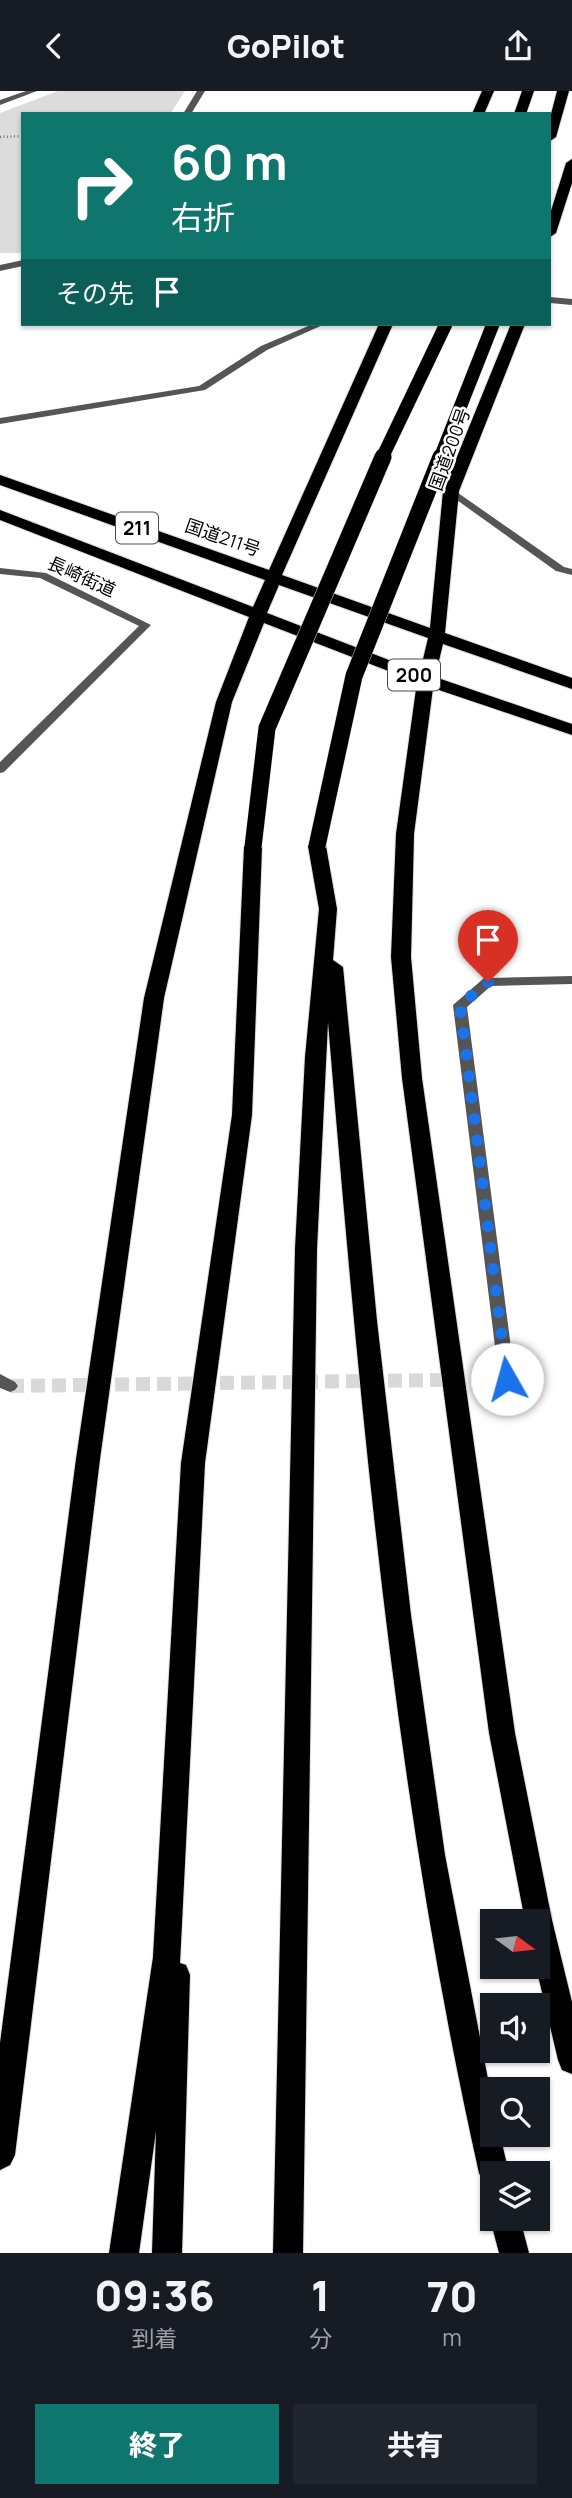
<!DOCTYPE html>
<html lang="ja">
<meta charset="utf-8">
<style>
body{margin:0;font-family:Manrope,"Noto Sans JP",sans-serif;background:#20242c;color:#f1f3f6;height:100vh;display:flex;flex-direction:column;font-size:26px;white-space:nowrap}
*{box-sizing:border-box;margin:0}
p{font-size:23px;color:#9ea1a6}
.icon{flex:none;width:38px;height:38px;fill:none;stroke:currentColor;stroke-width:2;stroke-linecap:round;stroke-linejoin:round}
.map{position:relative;height:2162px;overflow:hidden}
.drawer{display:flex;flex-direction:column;background:#171b24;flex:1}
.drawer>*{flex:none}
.top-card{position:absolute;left:21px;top:21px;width:530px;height:214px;border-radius:0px;box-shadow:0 2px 5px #0004;background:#0f766e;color:#fff;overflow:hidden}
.needle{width:46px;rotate:105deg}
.controls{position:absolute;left:480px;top:1818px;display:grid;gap:14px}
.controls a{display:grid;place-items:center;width:70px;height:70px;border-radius:0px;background:#171b24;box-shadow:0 2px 5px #0004;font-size:35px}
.pin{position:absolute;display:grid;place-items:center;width:60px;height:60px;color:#fff;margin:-72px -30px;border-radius:50% 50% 50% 0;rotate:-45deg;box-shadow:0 0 7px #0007}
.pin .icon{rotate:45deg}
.me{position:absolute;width:77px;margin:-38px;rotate:353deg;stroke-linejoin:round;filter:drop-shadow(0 0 5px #0008)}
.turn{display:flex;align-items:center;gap:24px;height:147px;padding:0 35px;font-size:32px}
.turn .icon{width:91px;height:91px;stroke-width:2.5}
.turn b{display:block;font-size:49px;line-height:60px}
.then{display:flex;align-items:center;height:66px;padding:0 35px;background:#0003;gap:14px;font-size:26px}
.eta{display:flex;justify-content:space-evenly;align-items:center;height:119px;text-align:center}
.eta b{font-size:42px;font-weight:800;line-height:49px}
.primary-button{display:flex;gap:14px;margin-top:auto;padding:14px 35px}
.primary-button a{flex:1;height:80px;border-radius:0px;background:#0f766e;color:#fff;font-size:28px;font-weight:800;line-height:80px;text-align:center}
.primary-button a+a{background:#20242c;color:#f1f3f6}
header{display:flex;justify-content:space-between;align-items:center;height:91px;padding:0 35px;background:#171b24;font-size:32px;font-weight:800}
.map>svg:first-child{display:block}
.green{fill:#dcdcdc}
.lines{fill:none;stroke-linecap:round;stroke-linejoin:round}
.street-tunnel{stroke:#d9d9d9;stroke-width:14;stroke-dasharray:14 7;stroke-linecap:butt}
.highway-casing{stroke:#dbdbdb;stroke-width:2}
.path{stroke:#777;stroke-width:2.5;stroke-dasharray:1 2.5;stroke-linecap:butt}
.street{fill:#555;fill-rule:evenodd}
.highway{fill:#000;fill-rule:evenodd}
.highway-bridge-far1-casing{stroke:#dbdbdb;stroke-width:14;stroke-linecap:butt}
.highway-bridge-casing{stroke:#dbdbdb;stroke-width:18;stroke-linecap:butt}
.highway-bridge-far1{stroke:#000;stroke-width:13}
.highway-bridge{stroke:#000;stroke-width:17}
.route{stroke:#1a73e8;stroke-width:12;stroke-dasharray:0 21.6}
.labels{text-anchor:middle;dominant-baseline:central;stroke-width:5;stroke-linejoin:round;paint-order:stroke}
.far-street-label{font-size:18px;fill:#000;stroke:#fff}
.shield{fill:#fff;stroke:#4c4c4c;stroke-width:2}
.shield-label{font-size:19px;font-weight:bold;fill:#000}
</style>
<header><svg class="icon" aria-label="back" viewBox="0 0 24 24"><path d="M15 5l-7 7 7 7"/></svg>GoPilot<svg class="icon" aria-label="share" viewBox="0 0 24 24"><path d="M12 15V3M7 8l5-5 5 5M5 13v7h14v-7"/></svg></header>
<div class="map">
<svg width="572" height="2162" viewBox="0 0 572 2162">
<rect width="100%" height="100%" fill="#fff"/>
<!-- green -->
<path class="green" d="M58,0H185L170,23H23V162H0V22Z"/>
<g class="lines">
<!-- street-tunnel -->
<path class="street-tunnel" d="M10,1295L507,1288"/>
<defs>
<g id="highway">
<path d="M482,0H494L484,23H472Z"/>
<path d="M522,0H534L526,23H514Z"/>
<path d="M557,0H569L556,46L550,50V27Z"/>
<path d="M572,68V92L556,142L550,146V123L566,72Z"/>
<path d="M379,233H393L282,484L430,537L443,400L511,233H525L459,400L445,542L572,587V598L443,553L435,586L572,633V644L433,597L414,743L411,866L422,987L515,1642L552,1829L572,1911V1983L562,1979L558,1969L536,1876L537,1830H525L489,1642L402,987L391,866L396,743L417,591L264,532L232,611L164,907L100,1368L15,2064L10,2074L0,2079V1952L76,1368L144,907L216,611L249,526L0,429V419L253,516L265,489L0,394V384L269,479ZM279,494L428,547L420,581L267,522Z"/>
<path d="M317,749L326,755L337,818L333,869L343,876L377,1230L411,1524L445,1764L492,2009V2044H500L509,2082H492V2096L484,2092L479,2082C394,1704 360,1316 328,931L317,1158L303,2162H273L295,1158L305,966L319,818L308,755Z"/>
<path d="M253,750L262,756L252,1024L205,1372L180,1872L186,1874L190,1884L182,2162H152L156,2040L139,2162H109L153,1866L181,1372L232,1024L244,756Z"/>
<path d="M492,2124V2128H520L529,2162H499L490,2128Z"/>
</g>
</defs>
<!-- highway casing -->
<use href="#highway" class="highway-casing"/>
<!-- path -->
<path class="path" d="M0,46L23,45"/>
<!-- street -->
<g class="street">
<path d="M26,0H37L0,14V9Z"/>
<path d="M197,0H205L191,23H183Z"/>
<path d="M23,169V175L0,180V174Z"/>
<path d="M550,206L572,208V214L550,212Z"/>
<path d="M313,233H325L267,259L205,299L0,333V327L199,295L261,255Z"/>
<path d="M451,397L564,476L572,478V484L556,480L447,402V398Z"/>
<path d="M0,477L46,482L151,534L4,681L0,682V671L139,535L40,487L0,483Z"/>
<path d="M572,885V893L491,895L467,916L515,1288L512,1292L507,1294L502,1292L499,1288L453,914L483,888L488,887Z"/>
<path d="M0,1283L15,1291L18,1295L15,1299L10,1301L0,1297Z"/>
</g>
<!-- highway -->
<use href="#highway" class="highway"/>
<defs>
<g id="highway-bridge-far1">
<path d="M382,367L446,233"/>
<path d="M440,367L493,233"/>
</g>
<g id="highway-bridge">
<path d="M317,755L354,585L441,366"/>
<path d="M253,756L267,637L383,366"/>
</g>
</defs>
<!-- highway-bridge-far1 casing -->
<use href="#highway-bridge-far1" class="highway-bridge-far1-casing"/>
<!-- highway-bridge casing -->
<use href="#highway-bridge" class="highway-bridge-casing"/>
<!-- highway-bridge-far1 -->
<use href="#highway-bridge-far1" class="highway-bridge-far1"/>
<!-- highway-bridge -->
<use href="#highway-bridge" class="highway-bridge"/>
</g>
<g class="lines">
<!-- route -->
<path class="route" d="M488,891L460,914L507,1288"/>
</g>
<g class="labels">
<!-- far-street labels -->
<g class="far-street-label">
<text transform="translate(449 358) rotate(-70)">国道200号</text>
<text transform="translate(223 446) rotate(19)">国道211号</text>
<text transform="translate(82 485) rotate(24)">長崎街道</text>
</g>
<!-- shield labels -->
<g class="shield">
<rect x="116" y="421.5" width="42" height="31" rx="5"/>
<rect x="388" y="568.5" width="52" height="31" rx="5"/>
</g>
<g class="shield-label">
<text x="137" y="437">211</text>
<text x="414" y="584">200</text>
</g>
</g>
</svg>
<div class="controls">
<a><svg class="needle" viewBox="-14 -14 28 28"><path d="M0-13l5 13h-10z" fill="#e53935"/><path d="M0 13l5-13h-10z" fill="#9ea1a6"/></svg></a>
<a><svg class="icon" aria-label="sound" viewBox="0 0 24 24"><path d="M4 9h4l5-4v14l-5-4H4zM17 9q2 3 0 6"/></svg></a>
<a><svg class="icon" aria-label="search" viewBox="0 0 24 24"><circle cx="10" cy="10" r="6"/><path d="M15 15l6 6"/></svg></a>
<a><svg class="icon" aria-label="layers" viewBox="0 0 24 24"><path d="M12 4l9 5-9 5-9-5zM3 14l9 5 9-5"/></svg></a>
</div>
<div class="pin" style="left:488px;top:891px;background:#d93025"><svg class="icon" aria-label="arrive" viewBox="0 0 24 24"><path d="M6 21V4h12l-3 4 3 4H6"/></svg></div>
<svg class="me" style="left:507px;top:1288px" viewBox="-20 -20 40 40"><circle r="19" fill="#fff"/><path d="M0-13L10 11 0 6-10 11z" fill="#1a73e8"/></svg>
<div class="top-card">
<div class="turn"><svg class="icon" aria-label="right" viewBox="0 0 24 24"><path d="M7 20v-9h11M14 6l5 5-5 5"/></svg><div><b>60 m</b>右折</div></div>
<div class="then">その先<svg class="icon" aria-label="arrive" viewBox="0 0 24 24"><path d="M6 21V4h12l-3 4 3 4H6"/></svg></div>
</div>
</div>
<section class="drawer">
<div class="eta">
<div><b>09:36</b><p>到着</p></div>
<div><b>1</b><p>分</p></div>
<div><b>70</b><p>m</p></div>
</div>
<div class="primary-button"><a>終了</a><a>共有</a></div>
</section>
